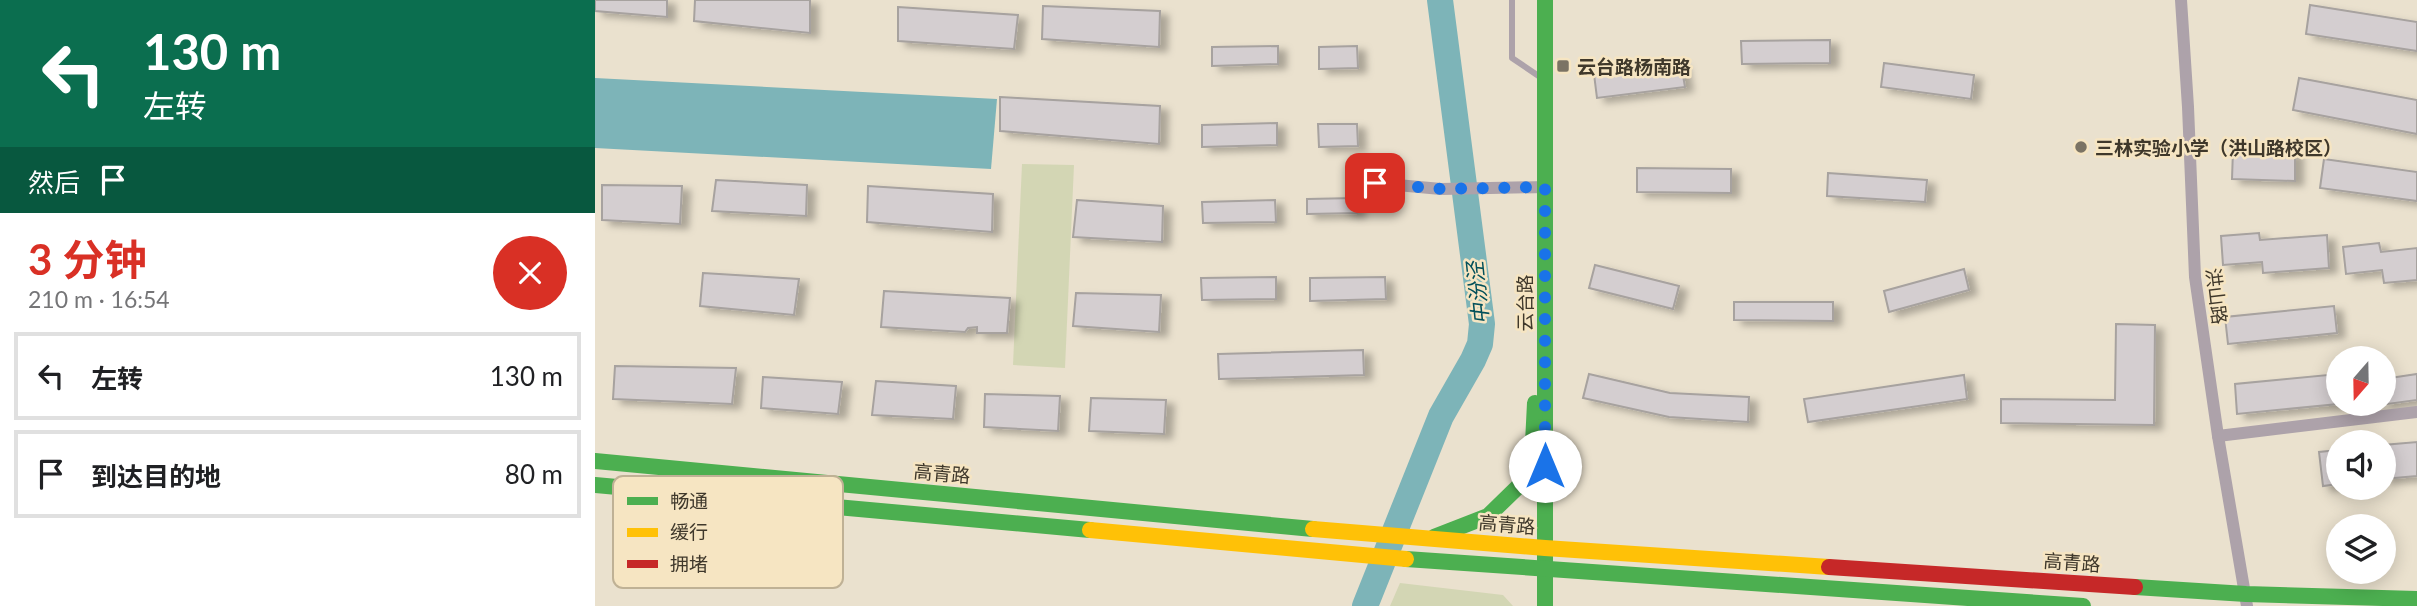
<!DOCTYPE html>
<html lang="zh">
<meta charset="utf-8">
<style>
body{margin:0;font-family:Lato,"Noto Sans SC",sans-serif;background:#f6f6f6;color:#202124;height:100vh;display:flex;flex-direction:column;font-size:26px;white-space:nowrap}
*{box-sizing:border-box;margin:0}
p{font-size:23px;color:#757577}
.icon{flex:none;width:38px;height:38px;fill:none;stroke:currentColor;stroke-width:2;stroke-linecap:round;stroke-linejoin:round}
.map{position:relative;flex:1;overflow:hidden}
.drawer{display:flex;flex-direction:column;background:#fff;width:595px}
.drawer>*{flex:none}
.banner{background:#0b6e4f;color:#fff;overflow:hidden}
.needle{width:46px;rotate:200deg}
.buttons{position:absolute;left:1731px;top:346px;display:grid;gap:14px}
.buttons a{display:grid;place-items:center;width:70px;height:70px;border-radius:50%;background:#fff;box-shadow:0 4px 18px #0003;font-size:35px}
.pin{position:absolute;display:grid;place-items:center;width:60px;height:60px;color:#fff;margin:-30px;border-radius:14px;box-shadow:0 4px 10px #0006}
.me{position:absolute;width:77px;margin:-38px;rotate:0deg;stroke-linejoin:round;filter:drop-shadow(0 0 5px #0008)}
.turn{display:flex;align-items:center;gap:24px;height:147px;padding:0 28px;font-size:32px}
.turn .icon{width:91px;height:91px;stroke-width:2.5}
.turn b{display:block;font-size:49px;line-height:60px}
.then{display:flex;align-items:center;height:66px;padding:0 28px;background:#0003;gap:14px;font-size:26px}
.round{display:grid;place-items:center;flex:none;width:74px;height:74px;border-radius:37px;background:#f6f6f6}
.summary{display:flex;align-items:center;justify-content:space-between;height:119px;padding:0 28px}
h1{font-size:42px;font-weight:700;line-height:52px;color:#d93025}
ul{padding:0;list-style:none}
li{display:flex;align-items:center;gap:21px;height:88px;margin:0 14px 10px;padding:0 14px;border:4px solid #e0e0e0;border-radius:0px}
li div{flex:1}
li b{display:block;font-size:26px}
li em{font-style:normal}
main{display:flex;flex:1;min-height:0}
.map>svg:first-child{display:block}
.green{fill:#d3d6b4}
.water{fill:#7db4b8}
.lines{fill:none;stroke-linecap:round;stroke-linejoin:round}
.river{stroke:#7db4b8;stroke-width:26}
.building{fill:#d4ced0;stroke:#a7a29f;stroke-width:2;filter:url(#shadow)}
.lane{stroke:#ada2aa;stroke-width:6}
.street{stroke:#ada2aa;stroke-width:12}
.fast{stroke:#4caf50;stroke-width:16}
.slow{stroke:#ffc107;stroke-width:16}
.jam{stroke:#c62828;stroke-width:16}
.route{stroke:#1a73e8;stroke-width:12;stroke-dasharray:0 21.6}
.poi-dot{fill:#7b7364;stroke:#f6e5c2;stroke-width:2.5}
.labels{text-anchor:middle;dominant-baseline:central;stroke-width:5;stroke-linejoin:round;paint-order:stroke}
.poi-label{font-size:19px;font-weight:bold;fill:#3f382b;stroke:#f6e5c2;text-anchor:start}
.street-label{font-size:19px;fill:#3f382b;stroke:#f6e5c2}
.water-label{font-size:21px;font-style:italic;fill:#02505a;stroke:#f6e5c2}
.key{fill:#f6e5c2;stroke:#bfb195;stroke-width:2}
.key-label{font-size:19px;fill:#3f382b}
</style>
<main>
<section class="drawer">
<div class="banner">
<div class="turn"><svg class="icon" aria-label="left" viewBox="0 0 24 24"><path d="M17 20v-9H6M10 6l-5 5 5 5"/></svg><div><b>130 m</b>左转</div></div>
<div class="then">然后<svg class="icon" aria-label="arrive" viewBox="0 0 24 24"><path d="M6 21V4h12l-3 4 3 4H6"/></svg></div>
</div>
<div class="summary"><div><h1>3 分钟</h1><p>210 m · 16:54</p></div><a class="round" style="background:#d93025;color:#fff"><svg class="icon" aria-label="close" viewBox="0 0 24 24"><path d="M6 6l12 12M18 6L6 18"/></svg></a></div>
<ul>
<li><svg class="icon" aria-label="left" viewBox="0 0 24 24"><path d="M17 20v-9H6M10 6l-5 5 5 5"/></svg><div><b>左转</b></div><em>130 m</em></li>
<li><svg class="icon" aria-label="arrive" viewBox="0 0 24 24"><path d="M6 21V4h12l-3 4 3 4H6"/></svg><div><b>到达目的地</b></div><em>80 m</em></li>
</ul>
</section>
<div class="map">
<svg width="1822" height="606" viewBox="0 0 1822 606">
<defs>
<filter id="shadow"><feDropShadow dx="8" dy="4.5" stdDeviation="3.5" flood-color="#0004"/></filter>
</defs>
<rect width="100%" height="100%" fill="#eae1ce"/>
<!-- green -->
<g class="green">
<path d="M427,164L479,165L470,368L418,365Z"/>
<path d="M805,583L908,595L918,606H795Z"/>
</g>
<!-- water -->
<path class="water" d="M0,78L402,99L396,169L0,148Z"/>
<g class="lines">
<!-- river -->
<path class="river" d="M770,606L846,416L878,360L885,344L887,324L845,0"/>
</g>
<!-- building -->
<g class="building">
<path d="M0,0H72V17L0,11Z"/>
<path d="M100,0H215V33L99,21Z"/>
<path d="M1715,5L1822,22V51L1711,34Z"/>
<path d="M448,6L565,11L564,47L447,39Z"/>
<path d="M303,7L423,15L419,49L303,41Z"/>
<path d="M1235,40V63L1147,64L1146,41Z"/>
<path d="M683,46V64L617,66V47Z"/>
<path d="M762,46L763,68L724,69V47Z"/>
<path d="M1086,63L1090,87L1002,98L999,74Z"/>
<path d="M1289,63L1379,75L1376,99L1286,87Z"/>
<path d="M1704,78L1822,100V134L1698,110Z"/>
<path d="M405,97L565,106L564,144L405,131Z"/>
<path d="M682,123V145L607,147V125Z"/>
<path d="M723,124H762L763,146L724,147Z"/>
<path d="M1638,150L1700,152V181L1637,179Z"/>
<path d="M1729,159L1822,172V201L1725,188Z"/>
<path d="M1042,168L1136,169V193L1042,192Z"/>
<path d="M1233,173L1332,180L1330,202L1232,196Z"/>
<path d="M121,180L212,185L211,216L117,211Z"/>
<path d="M7,185L87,186L85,224L7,220Z"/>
<path d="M273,186L398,194L397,232L272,222Z"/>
<path d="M761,198L762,213L712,214V199Z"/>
<path d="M482,200L568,206L567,242L478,237Z"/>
<path d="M680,200L681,222L608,223L607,202Z"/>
<path d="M1664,233L1665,240L1732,235L1734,268L1668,273L1667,262L1628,265L1626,236Z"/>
<path d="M1784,243L1786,252L1822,248V280L1789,283L1787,270L1751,274L1748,247Z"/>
<path d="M1000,265L1084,286L1078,309L994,288Z"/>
<path d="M1369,269L1374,290L1294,312L1289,291Z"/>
<path d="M108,273L204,279L199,315L105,306Z"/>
<path d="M681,277V299L607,300L606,278Z"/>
<path d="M790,277L791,299L715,301V278Z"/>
<path d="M289,291L415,298L412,333H382V327L373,328L370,332L286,327Z"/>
<path d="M481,293L566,295L564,332L478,326Z"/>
<path d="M1139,302H1238V321L1139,320Z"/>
<path d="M1739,306L1742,333L1633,344L1630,317Z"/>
<path d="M1521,324L1560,325L1559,425L1406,423V399L1520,400Z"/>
<path d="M768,350L769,375L624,379L623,354Z"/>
<path d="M20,366L141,368L137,404L18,399Z"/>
<path d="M994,374L1075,393L1154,397L1153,422L1074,417L988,398Z"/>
<path d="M1743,374V404L1642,414L1640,384Z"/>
<path d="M1822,374V400L1763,408L1762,404H1788V379Z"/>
<path d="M1369,375L1372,399L1213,422L1209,399Z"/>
<path d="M168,377L247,382L243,414L166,408Z"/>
<path d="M281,381L361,386L358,419L277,415Z"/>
<path d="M390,394L465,396L463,431L389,427Z"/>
<path d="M496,398L571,400L569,434L494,431Z"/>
<path d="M1822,442V476L1788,479V445Z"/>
<path d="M1743,450V484L1728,486L1724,452Z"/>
</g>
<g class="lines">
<!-- lane -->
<path class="lane" d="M917,0V58L948,79"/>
<!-- street -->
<g class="street">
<path d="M1586,0L1593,107L1600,277L1623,436L1652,606"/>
<path d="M780,183L846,189L950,187"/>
<path d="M1623,436L1822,412"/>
</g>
<!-- fast -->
<g class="fast">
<path d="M950,0V606"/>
<path d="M0,461L718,529"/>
<path d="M0,485L495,530"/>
<path d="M839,537L893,516L931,479L937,463L940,403"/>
<path d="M811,559L1488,606"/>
<path d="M1540,587L1651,594L1822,599"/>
</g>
<!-- slow -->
<g class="slow">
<path d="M718,529L950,548L1234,567"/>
<path d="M495,530L811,559"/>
</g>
<!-- jam -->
<path class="jam" d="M1234,567L1540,587"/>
</g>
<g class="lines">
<!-- route -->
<path class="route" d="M780,183L846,189L950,187V466"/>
</g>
<!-- markers -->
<g class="poi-dot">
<rect x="961" y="59" width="14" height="14" rx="3.5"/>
<circle cx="1486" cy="147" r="7"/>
</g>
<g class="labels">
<!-- poi labels -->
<g class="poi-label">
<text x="982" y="66">云台路杨南路</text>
<text x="1500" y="147">三林实验小学（洪山路校区）</text>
</g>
<!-- street labels -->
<g class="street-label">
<text transform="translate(1622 296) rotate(83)">洪山路</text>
<text transform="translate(929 303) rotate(-90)">云台路</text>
<text transform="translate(347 473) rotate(5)">高青路</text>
<text transform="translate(912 524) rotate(5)">高青路</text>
<text transform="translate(1477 562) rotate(4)">高青路</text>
</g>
<!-- water labels -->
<g class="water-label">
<text transform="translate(882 293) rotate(-96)">中汾泾</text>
</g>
</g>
<!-- legend -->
<rect x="18" y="476" width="230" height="112" rx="10" class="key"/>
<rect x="32" y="497" width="31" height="8" fill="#4caf50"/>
<rect x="32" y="528" width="31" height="9" fill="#ffc107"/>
<rect x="32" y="560" width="31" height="8" fill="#c62828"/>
<g class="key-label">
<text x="75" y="508">畅通</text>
<text x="75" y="539">缓行</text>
<text x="75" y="571">拥堵</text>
</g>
</svg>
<div class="buttons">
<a><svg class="needle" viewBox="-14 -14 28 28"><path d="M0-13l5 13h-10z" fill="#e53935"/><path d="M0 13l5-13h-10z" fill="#757577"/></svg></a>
<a><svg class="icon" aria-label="sound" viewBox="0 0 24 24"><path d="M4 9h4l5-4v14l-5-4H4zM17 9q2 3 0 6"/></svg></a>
<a><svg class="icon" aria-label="layers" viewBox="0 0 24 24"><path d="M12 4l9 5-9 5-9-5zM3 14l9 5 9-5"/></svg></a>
</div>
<div class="pin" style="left:780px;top:183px;background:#d93025"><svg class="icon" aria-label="arrive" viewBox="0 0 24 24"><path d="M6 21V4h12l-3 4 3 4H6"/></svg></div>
<svg class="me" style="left:950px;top:466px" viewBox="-20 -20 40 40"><circle r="19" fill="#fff"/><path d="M0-13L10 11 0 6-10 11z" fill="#1a73e8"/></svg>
</div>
</main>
